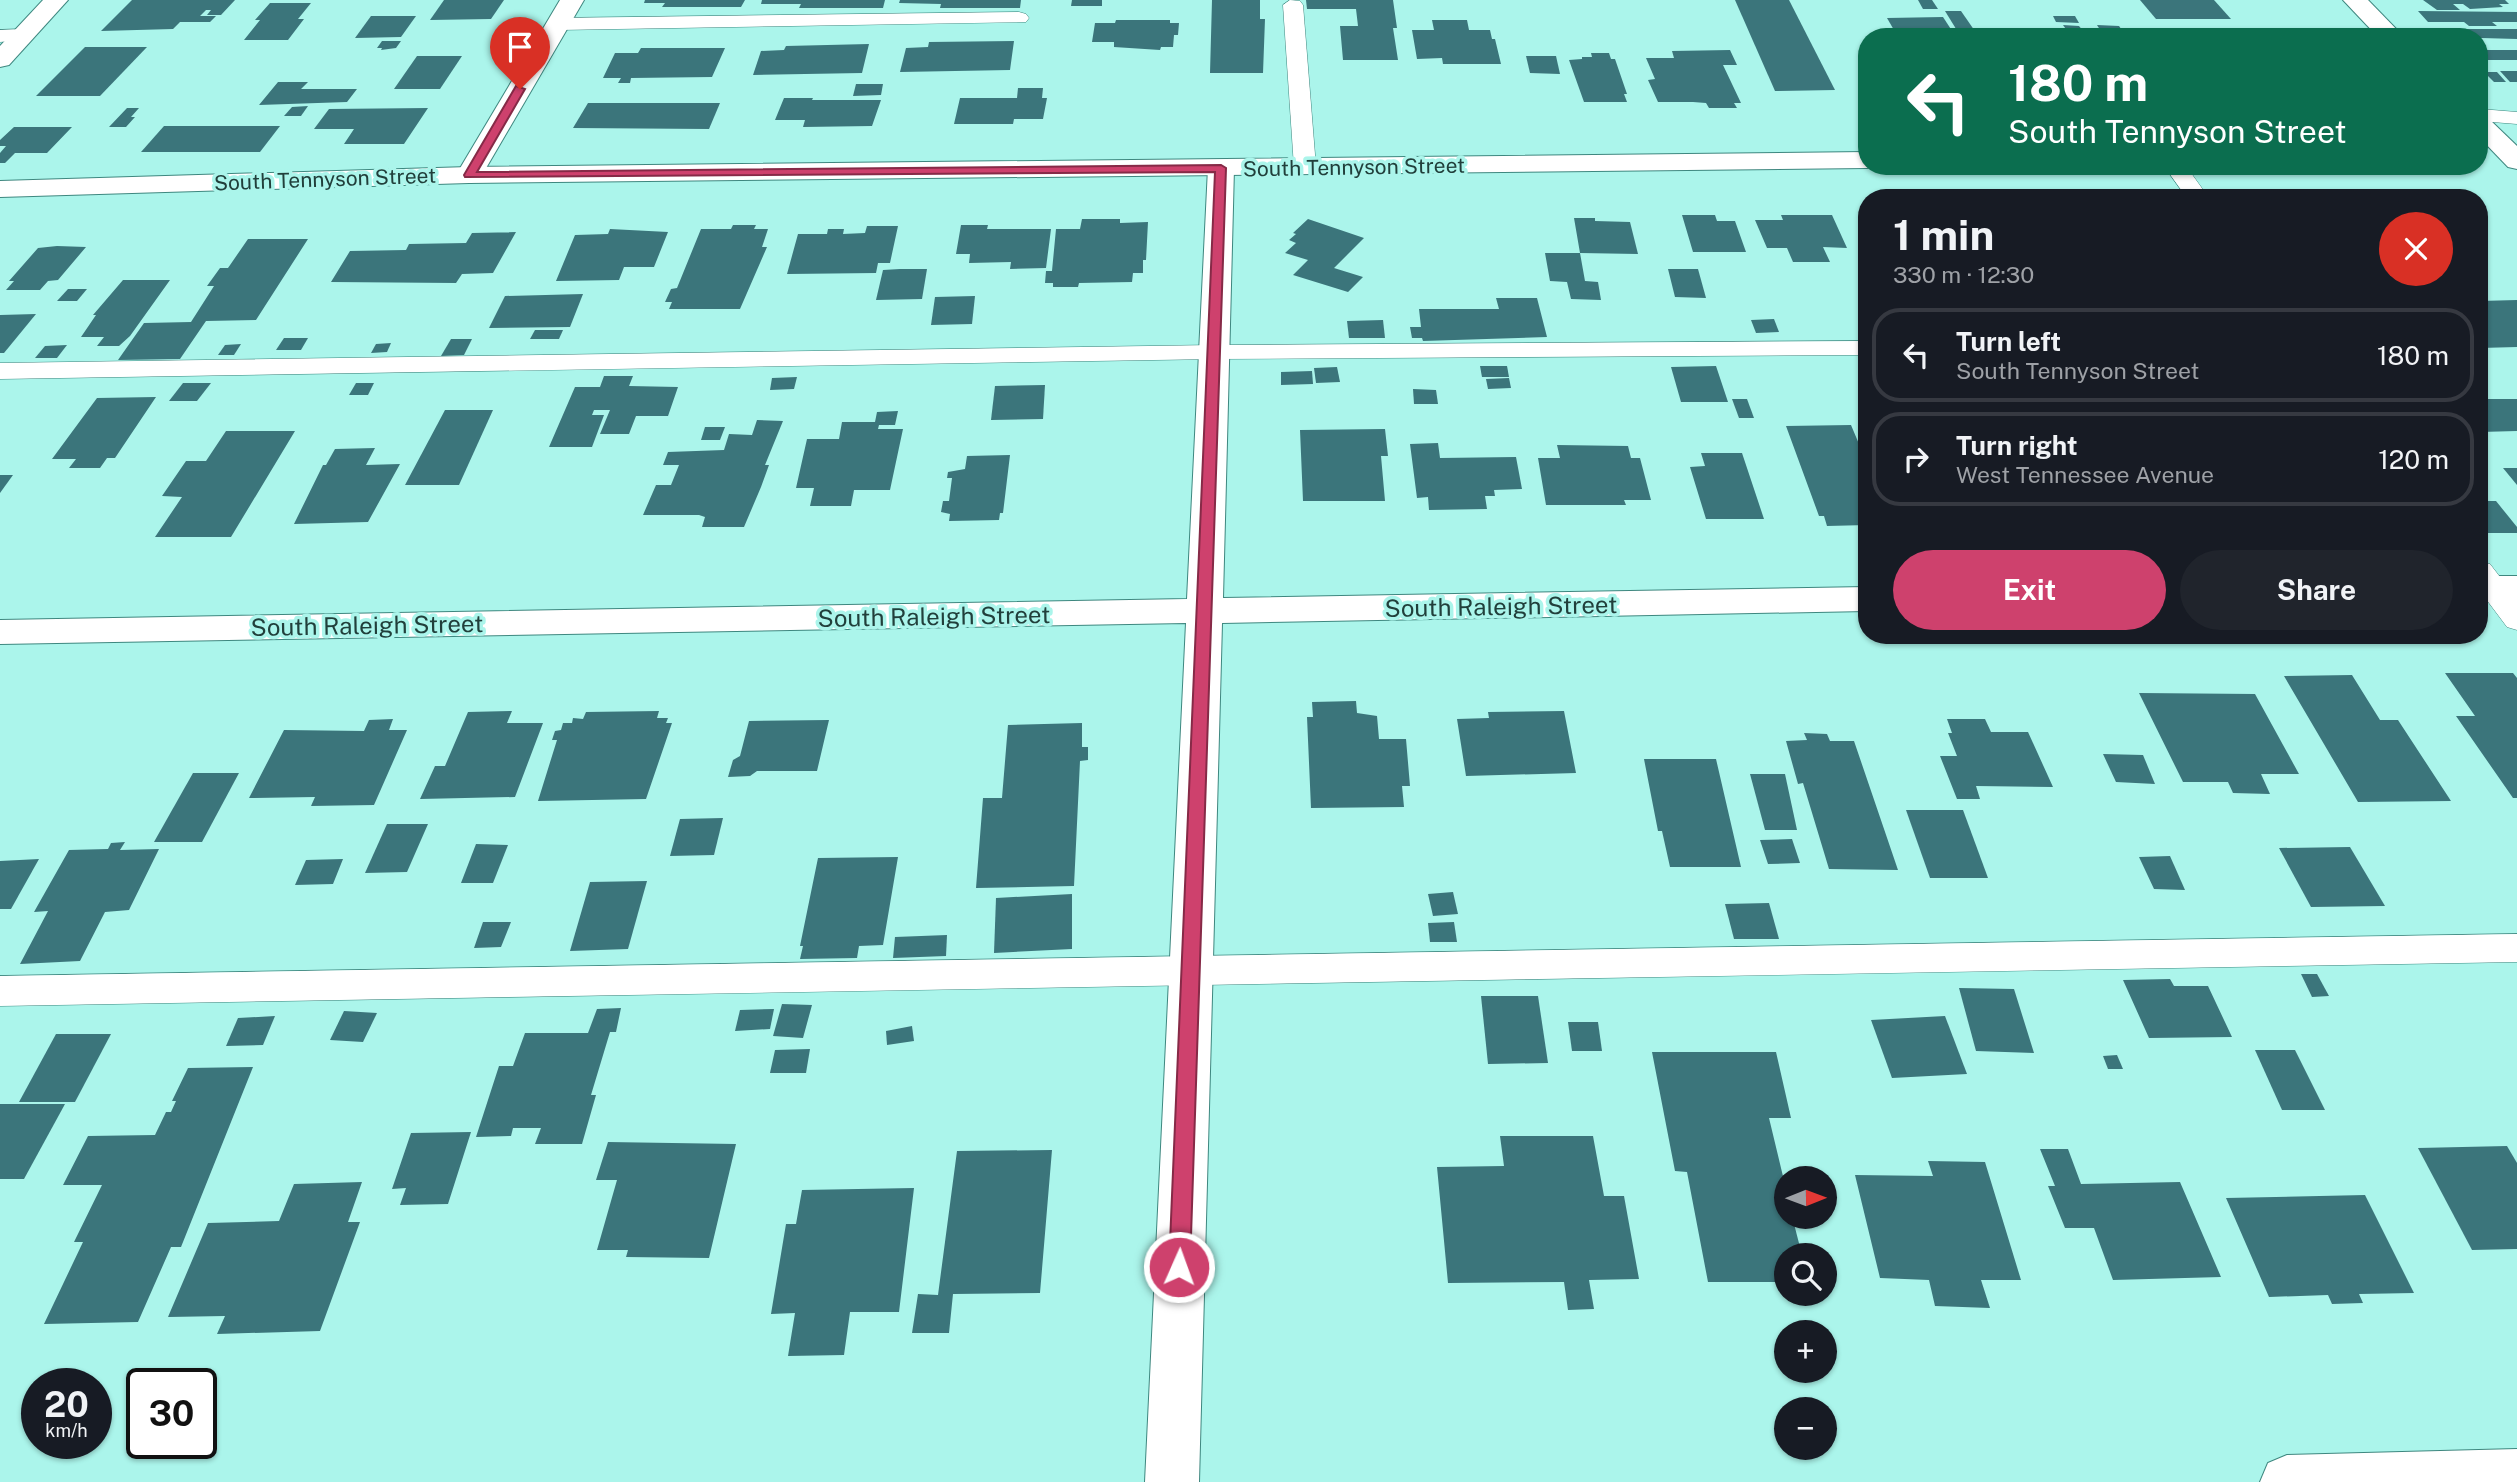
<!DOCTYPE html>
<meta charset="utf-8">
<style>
body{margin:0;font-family:"Public Sans",sans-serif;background:#20242c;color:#f1f3f6;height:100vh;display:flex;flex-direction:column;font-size:26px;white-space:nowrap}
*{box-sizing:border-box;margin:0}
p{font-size:23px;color:#9ea1a6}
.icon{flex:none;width:38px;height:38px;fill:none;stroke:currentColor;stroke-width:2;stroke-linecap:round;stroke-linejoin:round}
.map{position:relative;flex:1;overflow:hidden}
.panel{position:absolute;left:1858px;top:189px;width:630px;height:455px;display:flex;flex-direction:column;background:#171b24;border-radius:28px;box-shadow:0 2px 5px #0004}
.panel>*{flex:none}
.guide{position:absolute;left:1858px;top:28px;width:630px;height:147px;border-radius:28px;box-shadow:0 2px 5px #0004;background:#0b6e4f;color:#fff;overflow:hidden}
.needle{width:46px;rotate:89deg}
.tools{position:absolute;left:1774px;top:1166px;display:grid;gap:14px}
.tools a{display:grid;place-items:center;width:63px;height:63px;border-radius:50%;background:#171b24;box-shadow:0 2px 5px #0004;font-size:35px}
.speed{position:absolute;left:21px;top:1368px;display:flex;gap:14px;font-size:35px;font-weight:700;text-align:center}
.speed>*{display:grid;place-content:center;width:91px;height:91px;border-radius:50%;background:#171b24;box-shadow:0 2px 5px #0004;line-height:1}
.speed small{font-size:18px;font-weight:400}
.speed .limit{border:4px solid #111;border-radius:10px;background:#fff;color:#111}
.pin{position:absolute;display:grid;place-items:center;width:60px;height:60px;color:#fff;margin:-72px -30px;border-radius:50% 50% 50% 0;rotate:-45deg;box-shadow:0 0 7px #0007}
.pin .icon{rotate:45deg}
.me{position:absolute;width:77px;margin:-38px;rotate:2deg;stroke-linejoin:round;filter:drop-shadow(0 0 5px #0008)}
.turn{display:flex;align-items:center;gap:24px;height:147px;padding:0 35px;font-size:32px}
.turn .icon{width:91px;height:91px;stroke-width:2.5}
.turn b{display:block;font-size:49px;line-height:60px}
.round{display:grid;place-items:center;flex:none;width:74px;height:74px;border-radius:37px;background:#20242c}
.summary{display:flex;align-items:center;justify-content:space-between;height:119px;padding:0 35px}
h1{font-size:42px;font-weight:700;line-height:52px}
.action{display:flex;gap:14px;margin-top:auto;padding:14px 35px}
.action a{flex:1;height:80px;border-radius:42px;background:#ce416d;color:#fff;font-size:28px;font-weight:700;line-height:80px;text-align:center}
.action a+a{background:#20242c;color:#f1f3f6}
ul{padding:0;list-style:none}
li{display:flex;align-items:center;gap:21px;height:94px;margin:0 14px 10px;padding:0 21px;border:4px solid #363941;border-radius:28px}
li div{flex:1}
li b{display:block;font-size:26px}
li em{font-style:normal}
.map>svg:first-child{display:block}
.building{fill:#3b757b}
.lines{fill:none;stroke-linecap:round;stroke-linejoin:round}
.lane-casing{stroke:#3e877f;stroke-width:1}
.street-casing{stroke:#3e877f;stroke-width:2}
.secondary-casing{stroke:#3e877f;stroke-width:2}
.lane{fill:#fff;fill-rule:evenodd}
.street{fill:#fff;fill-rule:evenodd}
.secondary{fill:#fff;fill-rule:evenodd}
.route{fill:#ce416d;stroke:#862a47;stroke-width:2}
.labels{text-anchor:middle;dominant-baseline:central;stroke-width:7;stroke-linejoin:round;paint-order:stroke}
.far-street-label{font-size:21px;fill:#213f3b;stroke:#abf5eb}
.street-label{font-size:24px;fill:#213f3b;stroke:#abf5eb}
</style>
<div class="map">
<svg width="2517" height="1482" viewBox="0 0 2517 1482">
<rect width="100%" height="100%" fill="#abf5eb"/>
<!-- building -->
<g class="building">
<path d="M132,0H235L221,15H207L211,10H206L200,16H216L210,22H180L173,29L101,31Z"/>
<path d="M444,0H504L491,19L430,20Z"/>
<path d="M645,0H745L741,7H662L665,3H644Z"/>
<path d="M762,0H885L883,8H799L801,4H761Z"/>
<path d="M900,0H1021L1020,8H940L941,4L899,3Z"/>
<path d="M1072,0H1102V6H1071Z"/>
<path d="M1212,0H1260V19H1265L1263,73H1210Z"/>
<path d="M1306,0H1393L1397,28H1393L1398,60H1343L1340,26H1358L1356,9H1307Z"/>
<path d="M1735,0H1789L1835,90L1775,91Z"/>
<path d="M1918,0H1932L1938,9H1923Z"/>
<path d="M2140,0H2214L2231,19H2156Z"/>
<path d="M2423,0H2505L2509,4H2499L2503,7L2470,9L2463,4H2453L2460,10H2437Z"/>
<path d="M270,3H311L298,19H304L288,40H244L260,20H255Z"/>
<path d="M1945,11H1961L1979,37H1961Z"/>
<path d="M2418,11L2517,12V22H2492L2497,26H2469L2464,22H2428Z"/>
<path d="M371,16H416L401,37L355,38Z"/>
<path d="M2053,16H2075L2079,23L2056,22Z"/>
<path d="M1943,17L1956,37H1898L1887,18Z"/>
<path d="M1116,20H1170V23H1179L1178,35H1174L1173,47H1161L1160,50L1114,47V42H1092L1095,23H1115Z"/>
<path d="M1432,20H1467L1469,30H1490L1492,39H1495L1501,64H1443L1442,58L1417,59L1412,30H1434Z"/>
<path d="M2063,25L2079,26L2084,32H2068Z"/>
<path d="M2097,25L2119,26L2127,37L2104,36Z"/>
<path d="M2274,28L2282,37H2221L2214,29Z"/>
<path d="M2439,29H2517V39L2446,37Z"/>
<path d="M382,41H401L396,48L381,50L382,48H377Z"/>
<path d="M1014,41L1010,70L900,72L906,48L928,47L929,42Z"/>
<path d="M869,44L862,73L753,75L761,51L784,50L786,46Z"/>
<path d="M85,47H147L100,96H36Z"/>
<path d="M641,48H725L712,77L631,78L630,83H618L621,78H603L615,53H638Z"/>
<path d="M1730,50L1737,65H1723L1741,103H1734L1737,108H1709L1706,103L1693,102H1658L1648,80L1655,79L1646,58H1674L1672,51Z"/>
<rect x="2480" y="50" width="37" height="10"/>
<path d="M1591,53H1609L1611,59H1615L1627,94H1624L1627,102H1584L1569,60L1582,59V57H1592Z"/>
<path d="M417,56H462L440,89H394Z"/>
<path d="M1526,56H1556L1560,74L1530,73Z"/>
<path d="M2500,71H2517V82H2510Z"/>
<path d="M2484,72H2497L2506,82H2494Z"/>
<path d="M278,82H308L301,89H357L347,102L259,105Z"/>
<path d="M856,84H883L881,95L853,96Z"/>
<path d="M1018,88H1043L1042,98H1047L1043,119H1014L1013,124H954L960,98H1017Z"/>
<path d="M784,98H813L812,100H881L872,126L803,127L805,120H775Z"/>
<path d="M588,103H720L709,129L573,128Z"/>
<path d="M308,106L301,116H284L292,107Z"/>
<path d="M127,108H139L131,117H135L126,127H109Z"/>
<path d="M428,108L404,144H344L354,129H314L329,109Z"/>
<path d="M164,126H280L260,152H141Z"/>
<path d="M14,127H72L47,153H15L5,163H0V153L6,146H0V140Z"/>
<path d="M1682,215H1715L1717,221H1735L1746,252H1693Z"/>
<path d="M1781,215H1832L1847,248L1823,247L1830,262H1793L1787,248H1767L1755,220H1783Z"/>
<path d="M1574,218H1595V221L1630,222L1638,254L1580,253Z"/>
<path d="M1082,219H1120V223L1148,222L1146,260H1143V273H1133L1132,282L1079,283L1078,287H1053V283H1045L1046,271H1052L1056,229H1080Z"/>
<path d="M1308,219L1364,238L1334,268L1363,277L1348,292L1293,275L1308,260L1285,253L1296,243L1289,240L1296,234L1293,233Z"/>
<path d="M733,225H756L754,229H768L762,247H767L740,309H669L672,302H665L671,289L677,288L701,229H731Z"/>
<path d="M961,225H988L987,229H1051L1046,268L1010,269L1011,262L969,263L970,254H956Z"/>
<path d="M867,226H898L890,263H878L876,273L787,274L798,234H827L828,229H844L843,234L865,233Z"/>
<path d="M610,229L668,232L654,267H624L619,280L556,281L575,235L608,234Z"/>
<path d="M516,232L493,273L462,274L456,283L331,282L350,251L406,250L409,244L466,243L472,233Z"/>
<path d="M248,239H308L256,320L206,321L180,359L118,360L144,323L191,322L214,286H207L220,268H228Z"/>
<path d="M57,246L86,247L58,280L48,281L40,290H6L14,281H9L38,248Z"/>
<path d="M1545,253H1580L1585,281L1598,282L1601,300L1571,299L1567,282L1550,281Z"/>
<path d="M900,269H927L922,299L876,300L883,270Z"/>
<path d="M1668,269H1698L1706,298L1675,297Z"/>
<path d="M123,280H170L130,336L119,346H97L104,337H81L96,315H93Z"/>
<path d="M68,289H87L77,301H57Z"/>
<path d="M583,294L570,327L489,328L505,296Z"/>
<path d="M975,296L972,324L931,325L935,297Z"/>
<path d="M1496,298H1537L1547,337L1423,341L1422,338H1412L1410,327H1421L1419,309H1499Z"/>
<path d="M2517,300V347L2480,348V301Z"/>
<path d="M36,314L4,353H0V315Z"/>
<path d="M1774,319L1779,332L1756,333L1751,320Z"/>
<path d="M1383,320L1385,338H1349L1347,321Z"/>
<path d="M535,330H563L559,339H530Z"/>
<path d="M284,338H308L301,350H276Z"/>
<path d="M451,339H472L464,355L441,356Z"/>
<path d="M391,343L387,352L371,353L376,344Z"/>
<path d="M241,344L234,355H218L225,345Z"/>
<path d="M67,345L57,358H35L45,346Z"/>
<path d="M1480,366H1507L1509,377H1482Z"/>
<path d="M1716,366L1728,402H1681L1671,367Z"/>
<path d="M1337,367L1340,382L1316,383L1314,368Z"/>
<path d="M1312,371L1313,384L1281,385V372Z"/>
<path d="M604,376H633L629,386L678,387L668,416H636L629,434H600L610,410H594L592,415H604L592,447H549L575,387H600Z"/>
<path d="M797,377L794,389L770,390L772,378Z"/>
<path d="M1509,378L1511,388L1488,389L1486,379Z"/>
<path d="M183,383H211L197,401H169Z"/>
<path d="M356,383H374L368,395H349Z"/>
<path d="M1045,385L1043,419L991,420L995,386Z"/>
<path d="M1413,389L1436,390L1438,404H1414Z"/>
<path d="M156,397L115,458H107L100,468H69L76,459H52L97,398Z"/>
<path d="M1732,399H1747L1754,418H1739Z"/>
<path d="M2480,399H2517V431L2480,432Z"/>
<path d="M445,410H493L459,485H405Z"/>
<path d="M898,411L895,425H879L878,429H903L890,490H854L851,506H810L814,488H796L807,439H839L842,422H875L877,412Z"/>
<path d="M757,420L783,421L765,465H769L761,487L744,527H702L705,517L699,515H643L656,485H671L679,465H663L668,452L724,450L729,434L752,435Z"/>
<path d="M1851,425L1867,463V525L1827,526L1824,516H1819L1786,426Z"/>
<path d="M705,427H725L720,440H701Z"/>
<path d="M1385,429L1388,456H1381L1385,501H1303L1300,430Z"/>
<path d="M226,431H295L231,537H155L182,497L162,496L186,461H206Z"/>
<path d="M1438,443L1440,458L1516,457L1522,489L1494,490L1495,496H1485L1487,509L1429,510L1428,497L1417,498L1410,444Z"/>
<path d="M1557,445L1628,446L1631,458H1640L1651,500H1624L1626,505H1546L1538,458H1560Z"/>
<path d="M375,448L366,465L400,464L368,522L294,524L323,465H326L335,449Z"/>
<path d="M1701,453H1742L1764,519H1706L1690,467L1705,466Z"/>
<path d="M1010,455L1003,513H1000L999,520L949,521L950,514L941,512L943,501H949L952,478H947L948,472L965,469L967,456Z"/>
<path d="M2503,468H2517V485Z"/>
<path d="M0,475H13L0,493Z"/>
<path d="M2480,501H2496L2517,527V533H2486L2480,525Z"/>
<path d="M2445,673H2513L2517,678V798H2513L2456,716H2475Z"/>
<path d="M2352,675L2380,720H2398L2451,801L2358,802L2284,676Z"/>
<path d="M2139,693L2255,694L2299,774H2261L2270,794L2233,793L2228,782H2183Z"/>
<path d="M1356,701L1357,713L1377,716L1379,739H1406L1410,786H1402L1404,807L1311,808L1307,717H1313L1312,702Z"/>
<path d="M512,711L507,723H543L515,797L420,799L435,766H445L468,712Z"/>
<path d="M659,711L657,718H668L666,723H672L646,799L538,801L557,740H552L555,731L561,730L563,723H572L573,718L583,719L586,712Z"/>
<path d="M1564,711L1576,773L1466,776L1457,719L1489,718L1488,712Z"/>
<path d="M393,719L389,730H407L374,805L311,806L315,797L249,798L284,730L364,731L369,720Z"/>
<path d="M1947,719H1985L1991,732H2028L2053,787L1976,786L1980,799H1957L1940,756H1957L1948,733H1952Z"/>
<path d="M829,720L817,771H757L750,776L728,777L733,760L740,756L749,721Z"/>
<path d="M1082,723V747H1088V760L1080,761L1074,886L976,888L983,798H1002L1008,725Z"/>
<path d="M1804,733L1827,734L1830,741H1854L1898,870L1829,869L1803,783L1798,784L1786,741L1807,740Z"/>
<path d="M2103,754L2143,755L2155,784L2116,782Z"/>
<path d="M1644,759H1716L1741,867H1670L1662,831H1658Z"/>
<path d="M193,773H239L202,842H154Z"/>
<path d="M1750,774H1785L1797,830H1765Z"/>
<path d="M1906,810H1963L1988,878H1930Z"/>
<path d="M723,818L714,855L670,856L680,819Z"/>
<path d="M387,824H428L407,872L365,873Z"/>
<path d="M1792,839L1800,863L1768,864L1760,840Z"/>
<path d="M125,842L120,850L159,849L129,910L105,912L80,961L20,964L48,911L34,912L69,850L108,849L111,843Z"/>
<path d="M476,844L508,845L493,883H461Z"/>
<path d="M2350,847L2385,906L2311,907L2279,848Z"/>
<path d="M2170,856L2185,890L2154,889L2139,857Z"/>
<path d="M898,857L883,945L859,946L857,958L800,959L803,946H800L818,858Z"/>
<path d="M39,859L11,909H0V861Z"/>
<path d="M343,859L333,884L295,885L306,860Z"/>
<path d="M647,881L628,949L570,951L590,882Z"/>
<path d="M1453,892L1458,914L1433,916L1428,894Z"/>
<path d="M1072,894V949L994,953L996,898Z"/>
<path d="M1769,903L1779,939H1734L1725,904Z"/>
<path d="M483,922H511L501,947L474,948Z"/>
<path d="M1454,922L1457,942H1430L1428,923Z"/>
<path d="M947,935L946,956L893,958L895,937Z"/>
<path d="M2301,974H2317L2329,996L2312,997Z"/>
<path d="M2170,979L2174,986H2208L2232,1037L2149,1038L2123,980Z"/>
<path d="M1959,988L2014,989L2034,1053L1976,1051Z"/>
<path d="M1481,996H1538L1548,1063L1488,1064Z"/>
<path d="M782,1004L812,1005L803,1038L773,1036Z"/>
<path d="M621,1008L616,1032H610L591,1095H596L582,1144H535L541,1128H513L511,1136L476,1137L499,1066H513L525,1033H588L597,1009Z"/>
<path d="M774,1009L770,1029L735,1031L740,1010Z"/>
<path d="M344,1011L377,1013L363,1042L330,1040Z"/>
<path d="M275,1016L263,1045L226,1046L238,1018Z"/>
<path d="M1945,1016L1967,1074L1892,1078L1871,1020Z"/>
<path d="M1568,1022H1598L1602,1051H1572Z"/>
<path d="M912,1026L914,1041L887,1045L886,1031Z"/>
<path d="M56,1034H111L75,1102H19Z"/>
<path d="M810,1049L806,1073H770L775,1050Z"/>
<path d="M2255,1050H2295L2325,1110H2282Z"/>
<path d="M1652,1052H1776L1791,1118H1769L1787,1193V1216H1792L1802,1255H1787V1282H1708L1687,1172L1675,1171Z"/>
<path d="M2117,1055L2123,1069H2108L2103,1056Z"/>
<path d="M253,1067L181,1247H171L138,1322L44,1324L83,1242H74L102,1185H63L88,1136L155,1135L166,1112H171L176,1101H172L188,1068Z"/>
<path d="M0,1104H65L24,1179H0Z"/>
<path d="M471,1132L448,1204L400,1205L406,1188L392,1189L411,1133Z"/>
<path d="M1500,1136H1593L1604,1196H1624L1639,1279L1589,1280L1594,1309L1568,1310L1564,1282L1448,1283L1437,1167L1504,1166Z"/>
<path d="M608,1142L736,1144L709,1258L626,1257L628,1250H597L617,1180H596Z"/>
<path d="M2507,1146L2517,1163V1249L2472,1250L2418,1148Z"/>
<path d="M2040,1149H2068L2081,1184L2180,1182L2221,1277L2113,1280L2094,1228H2065L2048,1186H2055Z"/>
<path d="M1052,1150L1040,1293L953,1294L949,1333H912L918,1294L938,1295L957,1151Z"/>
<path d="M1928,1161L1985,1162L2021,1280H1981L1990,1308L1935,1306L1929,1280L1880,1278L1855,1175L1933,1176Z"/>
<path d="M362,1182L348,1222H360L320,1331L217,1334L225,1316L168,1317L208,1223L279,1221L294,1184Z"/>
<path d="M914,1188L899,1312H850L844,1355L788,1356L795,1313L771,1314L786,1224H796L802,1190Z"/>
<path d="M2365,1195L2414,1293L2359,1294L2363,1303L2332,1304L2328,1295L2269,1297L2226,1198Z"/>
</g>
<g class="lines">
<defs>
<g id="lane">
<path d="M1290,0L1300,1L1303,5L1316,167L1313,172H1297L1294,167L1283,5Z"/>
<path d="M1019,12L1026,14L1029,18L1026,22L558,30L548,24L558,18Z"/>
<path d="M23,29L33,35L30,39L0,42V30Z"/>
<path d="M2480,109L2517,112V124L2480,121Z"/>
<path d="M2164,166H2186L2209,198H2187Z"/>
<path d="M1867,341V355L1215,359L0,379V363L1215,345Z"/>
<path d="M2480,562L2490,564L2517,599V630L2507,627L2480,591Z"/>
<path d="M2517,934V962L0,1006V976Z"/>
</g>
<g id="street">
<path d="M43,0H68L9,65L0,67V46Z"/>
<path d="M560,0H584L482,175L478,181L469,183L460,181L456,175Z"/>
<path d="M1221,160L1230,162L1234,168L1223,598L1867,587V611L1222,623L1199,1482H1145L1186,623L0,644V620L1187,599L1208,168L1212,162Z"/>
<rect x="2480" y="576" width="37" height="24"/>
<path d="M2517,1449V1482H2260L2268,1463L2287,1455Z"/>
</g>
<g id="secondary">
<path d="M2343,0H2368L2404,37H2378Z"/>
<path d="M2480,116L2489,119L2517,146V169L2508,167L2480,138Z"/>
<path d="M1867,152V166H1874L1867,168L469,183L0,197V181L469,167Z"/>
</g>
</defs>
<!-- lane casing -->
<use href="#lane" class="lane-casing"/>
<!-- street casing -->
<use href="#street" class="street-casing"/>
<!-- secondary casing -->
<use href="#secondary" class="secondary-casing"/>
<!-- lane -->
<use href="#lane" class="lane"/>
<!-- street -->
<use href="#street" class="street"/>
<!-- secondary -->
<use href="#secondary" class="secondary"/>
</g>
<!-- route -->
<path class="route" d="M516,86L525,89L477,172L1221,165L1226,168L1190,1267L1187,1274L1179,1277L1172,1274L1169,1267L1215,172L465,177L464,175Z"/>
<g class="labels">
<!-- far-street labels -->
<g class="far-street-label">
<text transform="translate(1354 167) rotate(-1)">South Tennyson Street</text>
<text transform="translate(325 179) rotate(-2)">South Tennyson Street</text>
</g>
<!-- street labels -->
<g class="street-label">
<text transform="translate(1501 606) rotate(-1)">South Raleigh Street</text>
<text transform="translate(934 616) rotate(-1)">South Raleigh Street</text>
<text transform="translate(367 625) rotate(-1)">South Raleigh Street</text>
</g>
</g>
</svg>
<div class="tools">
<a><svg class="needle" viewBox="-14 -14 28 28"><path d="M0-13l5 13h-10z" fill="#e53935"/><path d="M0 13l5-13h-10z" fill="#9ea1a6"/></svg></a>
<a><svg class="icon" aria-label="search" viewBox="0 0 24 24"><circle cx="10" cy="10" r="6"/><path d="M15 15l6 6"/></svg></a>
<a>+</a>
<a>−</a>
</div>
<div class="speed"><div>20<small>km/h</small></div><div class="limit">30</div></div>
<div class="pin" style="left:520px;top:89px;background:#d93025"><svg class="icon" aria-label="arrive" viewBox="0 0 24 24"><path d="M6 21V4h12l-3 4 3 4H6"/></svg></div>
<svg class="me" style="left:1179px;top:1267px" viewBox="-20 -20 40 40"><circle r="17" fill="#ce416d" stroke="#fff" stroke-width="3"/><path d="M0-11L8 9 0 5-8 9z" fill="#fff"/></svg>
<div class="guide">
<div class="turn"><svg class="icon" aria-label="left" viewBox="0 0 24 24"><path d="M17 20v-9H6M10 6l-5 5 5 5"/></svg><div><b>180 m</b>South Tennyson Street</div></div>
</div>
<section class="panel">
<div class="summary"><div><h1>1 min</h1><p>330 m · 12:30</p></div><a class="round" style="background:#d93025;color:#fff"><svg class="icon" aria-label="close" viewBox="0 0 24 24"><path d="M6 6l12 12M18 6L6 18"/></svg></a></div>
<ul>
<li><svg class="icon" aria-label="left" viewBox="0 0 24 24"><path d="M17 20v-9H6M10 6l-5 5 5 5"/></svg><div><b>Turn left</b><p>South Tennyson Street</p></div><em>180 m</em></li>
<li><svg class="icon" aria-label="right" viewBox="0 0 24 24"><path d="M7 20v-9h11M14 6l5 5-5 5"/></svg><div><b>Turn right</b><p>West Tennessee Avenue</p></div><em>120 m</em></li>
</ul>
<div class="action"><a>Exit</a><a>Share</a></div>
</section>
</div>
